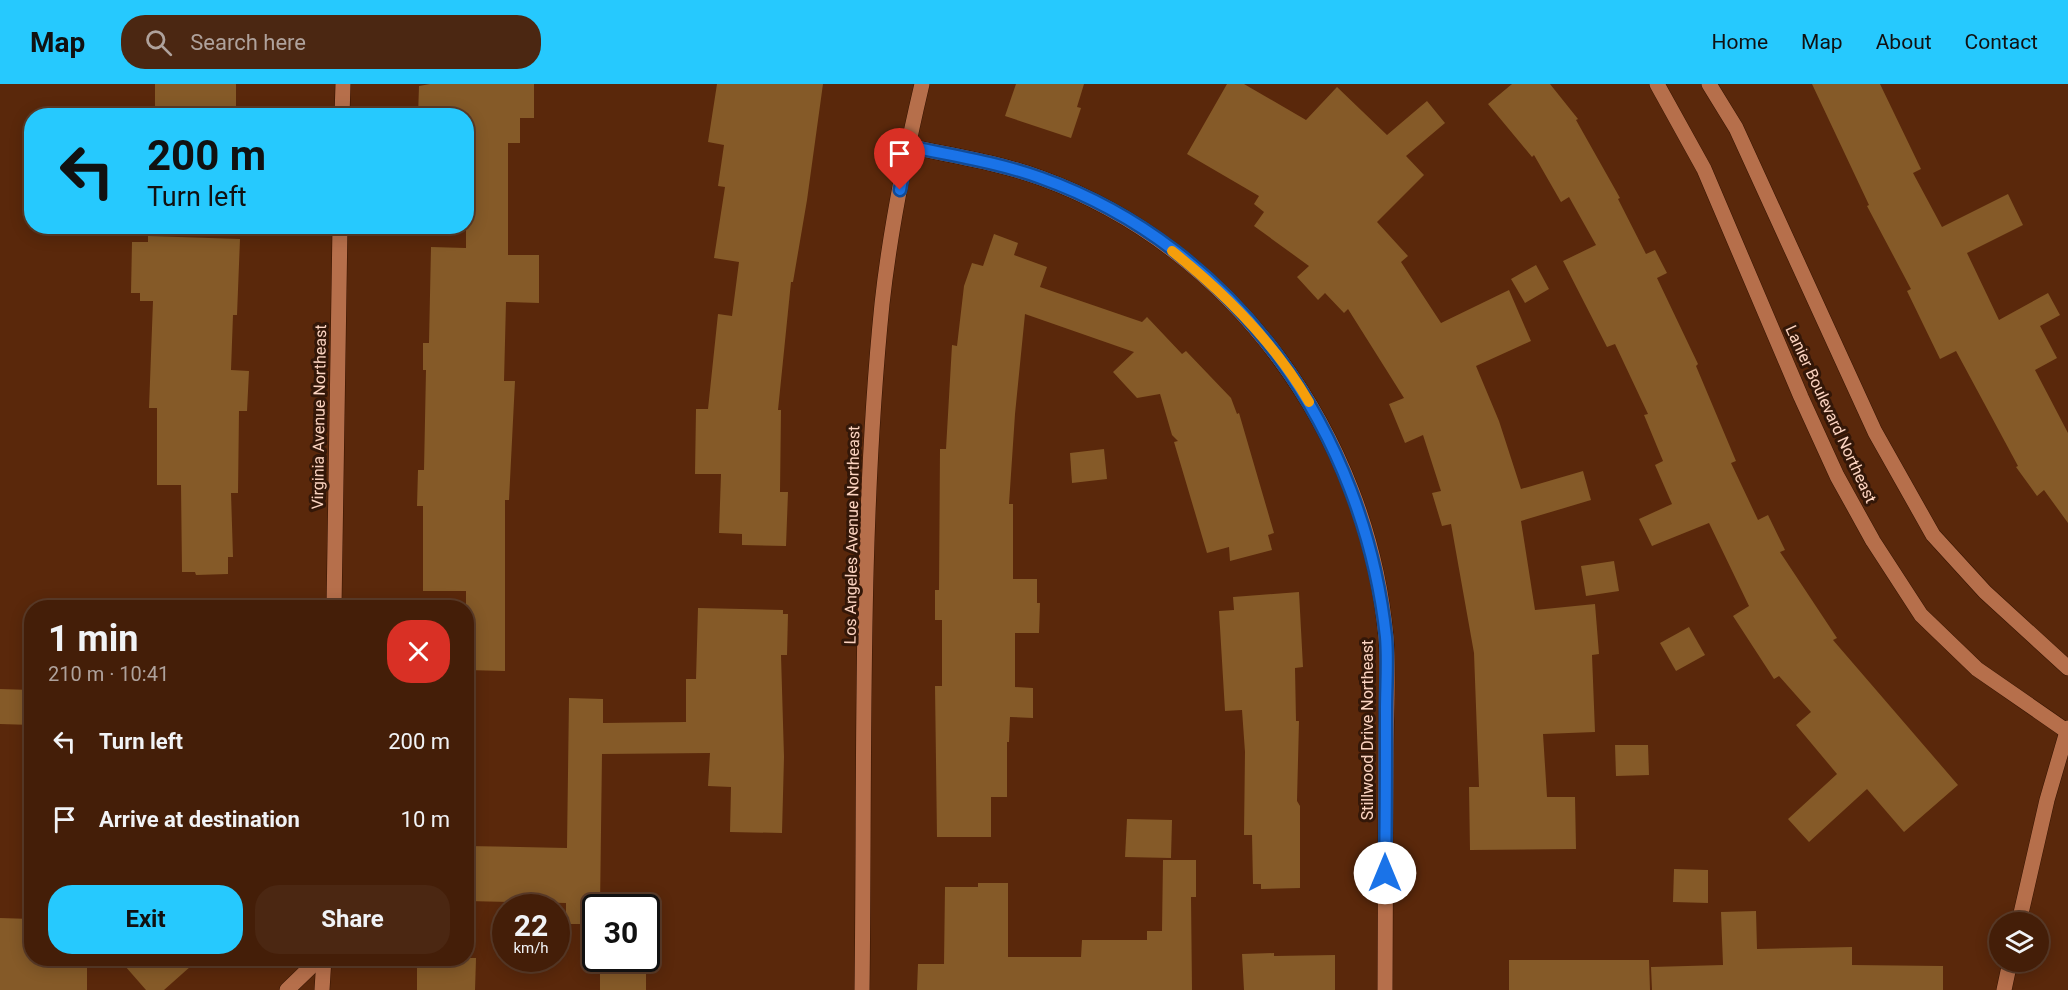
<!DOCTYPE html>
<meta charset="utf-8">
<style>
body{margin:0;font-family:Roboto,sans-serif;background:#4b2712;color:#f1f3f6;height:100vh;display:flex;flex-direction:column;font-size:22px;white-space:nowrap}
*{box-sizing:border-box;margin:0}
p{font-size:20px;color:#afa29c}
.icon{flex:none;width:33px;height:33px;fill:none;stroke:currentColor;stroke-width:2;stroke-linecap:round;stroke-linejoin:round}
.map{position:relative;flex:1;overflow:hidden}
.panel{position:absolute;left:24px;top:516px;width:450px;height:366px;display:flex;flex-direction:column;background:#441e08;border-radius:24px;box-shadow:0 3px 15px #0003,0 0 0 2px #5c3c29}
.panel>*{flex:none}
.banner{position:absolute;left:24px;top:24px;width:450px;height:126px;border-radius:24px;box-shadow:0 3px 15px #0003,0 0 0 2px #5c3c29;background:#26c9fe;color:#111;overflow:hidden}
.fabs{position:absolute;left:1989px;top:828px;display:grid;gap:12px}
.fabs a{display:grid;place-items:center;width:60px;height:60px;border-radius:50%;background:#441e08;box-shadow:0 3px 15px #0003,0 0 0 2px #5c3c29;font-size:30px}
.speed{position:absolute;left:492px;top:810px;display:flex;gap:12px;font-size:30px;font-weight:700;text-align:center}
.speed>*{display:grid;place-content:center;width:78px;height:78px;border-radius:50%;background:#441e08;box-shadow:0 3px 15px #0003,0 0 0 2px #5c3c29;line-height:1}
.speed small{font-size:15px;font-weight:400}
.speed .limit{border:3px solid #111;border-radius:9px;background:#fff;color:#111}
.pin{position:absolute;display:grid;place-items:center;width:51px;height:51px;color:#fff;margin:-62px -26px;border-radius:50% 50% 50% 0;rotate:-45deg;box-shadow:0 0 6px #0007}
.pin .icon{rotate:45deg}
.me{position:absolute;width:66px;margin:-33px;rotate:0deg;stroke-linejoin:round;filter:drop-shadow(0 0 4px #0008)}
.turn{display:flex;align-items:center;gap:21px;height:126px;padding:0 24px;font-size:27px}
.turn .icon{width:78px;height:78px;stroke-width:2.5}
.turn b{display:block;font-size:42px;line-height:51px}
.round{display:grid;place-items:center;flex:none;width:63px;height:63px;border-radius:24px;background:#4b2712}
.head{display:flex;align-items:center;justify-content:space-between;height:102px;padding:0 24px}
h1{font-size:36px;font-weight:700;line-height:45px}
.primary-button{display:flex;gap:12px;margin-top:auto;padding:12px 24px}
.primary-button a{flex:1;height:69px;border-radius:24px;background:#26c9fe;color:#111;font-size:24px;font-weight:700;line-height:69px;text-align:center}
.primary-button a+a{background:#4b2712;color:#f1f3f6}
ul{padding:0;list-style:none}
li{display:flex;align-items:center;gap:18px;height:78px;padding:0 24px}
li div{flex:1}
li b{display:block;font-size:22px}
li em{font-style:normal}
header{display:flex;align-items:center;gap:36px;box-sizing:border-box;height:84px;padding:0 30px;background:#26c9fe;color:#111}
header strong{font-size:28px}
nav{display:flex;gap:33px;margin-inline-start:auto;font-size:21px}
.search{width:420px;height:54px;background:#4b2712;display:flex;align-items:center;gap:15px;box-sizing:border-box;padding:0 21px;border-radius:24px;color:#afa29c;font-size:22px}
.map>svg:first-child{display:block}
.building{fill:#855a28}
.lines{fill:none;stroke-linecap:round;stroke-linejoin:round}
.minor-casing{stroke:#361402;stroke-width:16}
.minor{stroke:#b66f4b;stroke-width:15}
.route-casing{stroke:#114b97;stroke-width:15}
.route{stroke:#1a73e8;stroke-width:10}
.slow{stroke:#f59e0b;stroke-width:10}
.labels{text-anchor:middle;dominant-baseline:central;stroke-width:6;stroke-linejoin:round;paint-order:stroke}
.street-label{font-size:16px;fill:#fcd4c1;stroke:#331708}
</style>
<header>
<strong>Map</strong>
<div class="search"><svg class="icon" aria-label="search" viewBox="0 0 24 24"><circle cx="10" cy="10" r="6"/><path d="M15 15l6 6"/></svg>Search here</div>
<nav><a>Home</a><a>Map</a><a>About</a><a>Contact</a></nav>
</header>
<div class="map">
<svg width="2068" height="906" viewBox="0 0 2068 906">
<rect width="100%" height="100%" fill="#5a280b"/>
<!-- building -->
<g class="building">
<rect x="155" y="0" width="81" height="32"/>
<path d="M430,0H534V34H520V59H508V171H539V219L506,218L504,297H515L509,416H505V587L466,586V507H423V422H417L418,386H424L426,286H423V259H429L431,163L466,164V32H418L419,2Z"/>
<path d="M717,0H823L807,116L793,198H791L778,326H781L780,408H788L786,462L742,461V450L719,449L721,390H695L696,325H708L718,230L732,232L739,178L714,174L725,103L718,102L724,61L708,58Z"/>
<path d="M1016,0H1084L1077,23L1081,24L1071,54L1005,32Z"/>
<path d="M1227,0H1244L1306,36L1337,3L1387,51L1427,17L1445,39L1406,72L1424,91L1377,138L1408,172L1401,178L1441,239L1509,206L1531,257L1476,282L1499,337L1521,405L1583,387L1591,416L1521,437L1535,526L1595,520L1599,570L1592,571L1595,648L1543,650L1547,713H1575L1576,765L1470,766L1469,703H1479L1474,569L1451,440L1442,442L1432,409L1441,407L1423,351L1405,359L1389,320L1404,314L1348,225L1344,229L1325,209L1318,216L1297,193L1309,182L1254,142L1264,128L1254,120L1259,112L1187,70Z"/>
<path d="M1512,0H1550L1578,35L1576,36L1620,114L1618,115L1646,170L1655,166L1667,189L1657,194L1698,280L1696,282L1736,377L1731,379L1758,436L1768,431L1785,466L1780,468L1837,554L1833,556L1958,701L1904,748L1867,705L1809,758L1788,735L1837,690L1796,641L1811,628L1779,592L1774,595L1733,532L1749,522L1709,439L1652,462L1639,435L1672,420L1655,381L1663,377L1644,331L1648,330L1615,260L1607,263L1563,177L1596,161L1569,113L1561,118L1534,71L1532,73L1488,20Z"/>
<path d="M1812,0H1880L1921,85L1913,89L1942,143L2008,110L2023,141L1967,169L1999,236L2048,209L2060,231L2040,242L2057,274L2035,286L2068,349V439L2044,406L2037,412L2016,383L2018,382L1956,267L1940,275L1907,207L1911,205L1867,122L1869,121Z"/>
<path d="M994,150L1018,159L1014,171L1047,183L1040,203L1142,238L1147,233L1182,270L1186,267L1231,314L1237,330L1239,329L1274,449L1268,451L1272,466L1230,477L1229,463L1207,469L1174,358L1178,357L1172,351L1160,310L1137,314L1113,288L1134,268L1025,230L1015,330L1009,420H1013V495H1037V519H1040L1039,549H1015V603L1033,604V634L1010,633L1009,658H1007V713H991V753H937L935,602H942V536H935V506H939L940,365H946L952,261L957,262L964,202L972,179L983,182Z"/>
<path d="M148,152L240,155L237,231H233L231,286L249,287L247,327H239L238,409H231L233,473H228V490L196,491L195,488H182L181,401H157V324H149L153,217H140V209H131L132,158H148Z"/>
<path d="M1536,181L1549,205L1525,219L1511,195Z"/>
<path d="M1104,365L1107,395L1072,399L1070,369Z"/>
<path d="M1614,477L1619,507L1586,512L1581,482Z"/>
<path d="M1299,508L1303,583L1295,584L1296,637H1299L1297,717L1300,722V804L1261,805V800H1253L1252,751H1244L1245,668L1242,626L1225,627L1219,527L1234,526L1233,513Z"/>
<path d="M698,524L783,526V530H788L787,571H781L784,673L782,749L730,748L731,703L708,702L710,669L602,670L600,824H596V840H566V819L466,817V762L567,764L569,614L603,615V639L686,638V595H696Z"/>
<path d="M1689,543L1705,571L1676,587L1660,559Z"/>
<path d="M0,605L32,606V641L0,640Z"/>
<path d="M1615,661H1648L1649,691L1616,692Z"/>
<path d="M1127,735L1172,736L1171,774L1125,773Z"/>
<path d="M1163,776H1196V813H1191L1192,906H917L918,880H944L945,803H978V799H1008V873H1081L1082,856H1147V847H1162Z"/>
<path d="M1674,785L1708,786V819L1673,818Z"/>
<path d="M1756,827L1757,865L1852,863V881L1943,882V906H1652L1651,883L1723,881L1721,828Z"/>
<path d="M0,834L32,835V874H87V906H0Z"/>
<path d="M1274,869V872L1335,871V906H1244L1242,870Z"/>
<path d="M118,874H200L164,906H146Z"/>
<path d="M417,874H476L475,906H417Z"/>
<path d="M600,875L646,876V906H600Z"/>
<path d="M1509,876H1649L1650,906H1509Z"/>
</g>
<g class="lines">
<defs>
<g id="minor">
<path d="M1657,0L1704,85L1801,313L1837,392L1873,457L1921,531L1977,585L2068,648"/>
<path d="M1709,0L1736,44L1875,348L1933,451L1985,508L2068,584"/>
<path d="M342,32L343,0"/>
<path d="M908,62C953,72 997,78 1041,94C1234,164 1368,352 1386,553C1389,591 1386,631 1386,669C1386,748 1385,827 1385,906"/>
<path d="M334,524L340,142"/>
<path d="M2019,838L2047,716L2068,644"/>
<path d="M287,906L320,874"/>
<path d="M322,906L324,874"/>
<path d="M862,906C865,678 859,448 882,220C890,147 905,72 922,0"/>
<path d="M2004,906L2010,878"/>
</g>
</defs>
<!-- minor casing -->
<use href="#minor" class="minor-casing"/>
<!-- minor -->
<use href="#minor" class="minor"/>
</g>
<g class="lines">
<defs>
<path id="route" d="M900,106L908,62C953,72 997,78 1041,94C1237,164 1364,350 1386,553C1388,577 1386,602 1386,626C1386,680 1386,734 1385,789"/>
</defs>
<!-- route casing -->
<use href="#route" class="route-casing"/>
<!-- route -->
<use href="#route" class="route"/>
<!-- slow -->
<path class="slow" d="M1172,167C1226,210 1274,258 1309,318"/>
</g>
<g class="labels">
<!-- street labels -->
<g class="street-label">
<text transform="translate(1831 330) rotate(65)">Lanier Boulevard Northeast</text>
<text transform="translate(319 333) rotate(-89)">Virginia Avenue Northeast</text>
<text transform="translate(852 451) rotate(-89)">Los Angeles Avenue Northeast</text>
<text transform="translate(1367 646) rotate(-90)">Stillwood Drive Northeast</text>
</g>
</g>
</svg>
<div class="fabs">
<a><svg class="icon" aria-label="layers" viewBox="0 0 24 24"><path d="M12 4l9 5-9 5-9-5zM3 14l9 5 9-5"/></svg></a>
</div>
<div class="speed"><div>22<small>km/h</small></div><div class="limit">30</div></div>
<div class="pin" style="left:900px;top:106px;background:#d93025"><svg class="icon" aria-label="arrive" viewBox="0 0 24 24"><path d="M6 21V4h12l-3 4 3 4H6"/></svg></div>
<svg class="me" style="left:1385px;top:789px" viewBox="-20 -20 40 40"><circle r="19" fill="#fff"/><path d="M0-13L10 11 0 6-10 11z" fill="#1a73e8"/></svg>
<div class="banner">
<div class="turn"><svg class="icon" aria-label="left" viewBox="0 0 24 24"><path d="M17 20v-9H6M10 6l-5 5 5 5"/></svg><div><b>200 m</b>Turn left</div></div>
</div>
<section class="panel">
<div class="head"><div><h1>1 min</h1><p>210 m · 10:41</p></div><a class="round" style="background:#d93025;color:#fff"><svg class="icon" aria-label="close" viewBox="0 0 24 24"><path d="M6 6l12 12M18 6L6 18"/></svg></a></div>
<ul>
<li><svg class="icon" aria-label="left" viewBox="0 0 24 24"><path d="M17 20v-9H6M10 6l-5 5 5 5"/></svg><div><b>Turn left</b></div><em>200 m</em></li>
<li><svg class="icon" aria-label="arrive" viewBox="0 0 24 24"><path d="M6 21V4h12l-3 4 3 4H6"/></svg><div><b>Arrive at destination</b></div><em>10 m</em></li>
</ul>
<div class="primary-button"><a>Exit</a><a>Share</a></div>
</section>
</div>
